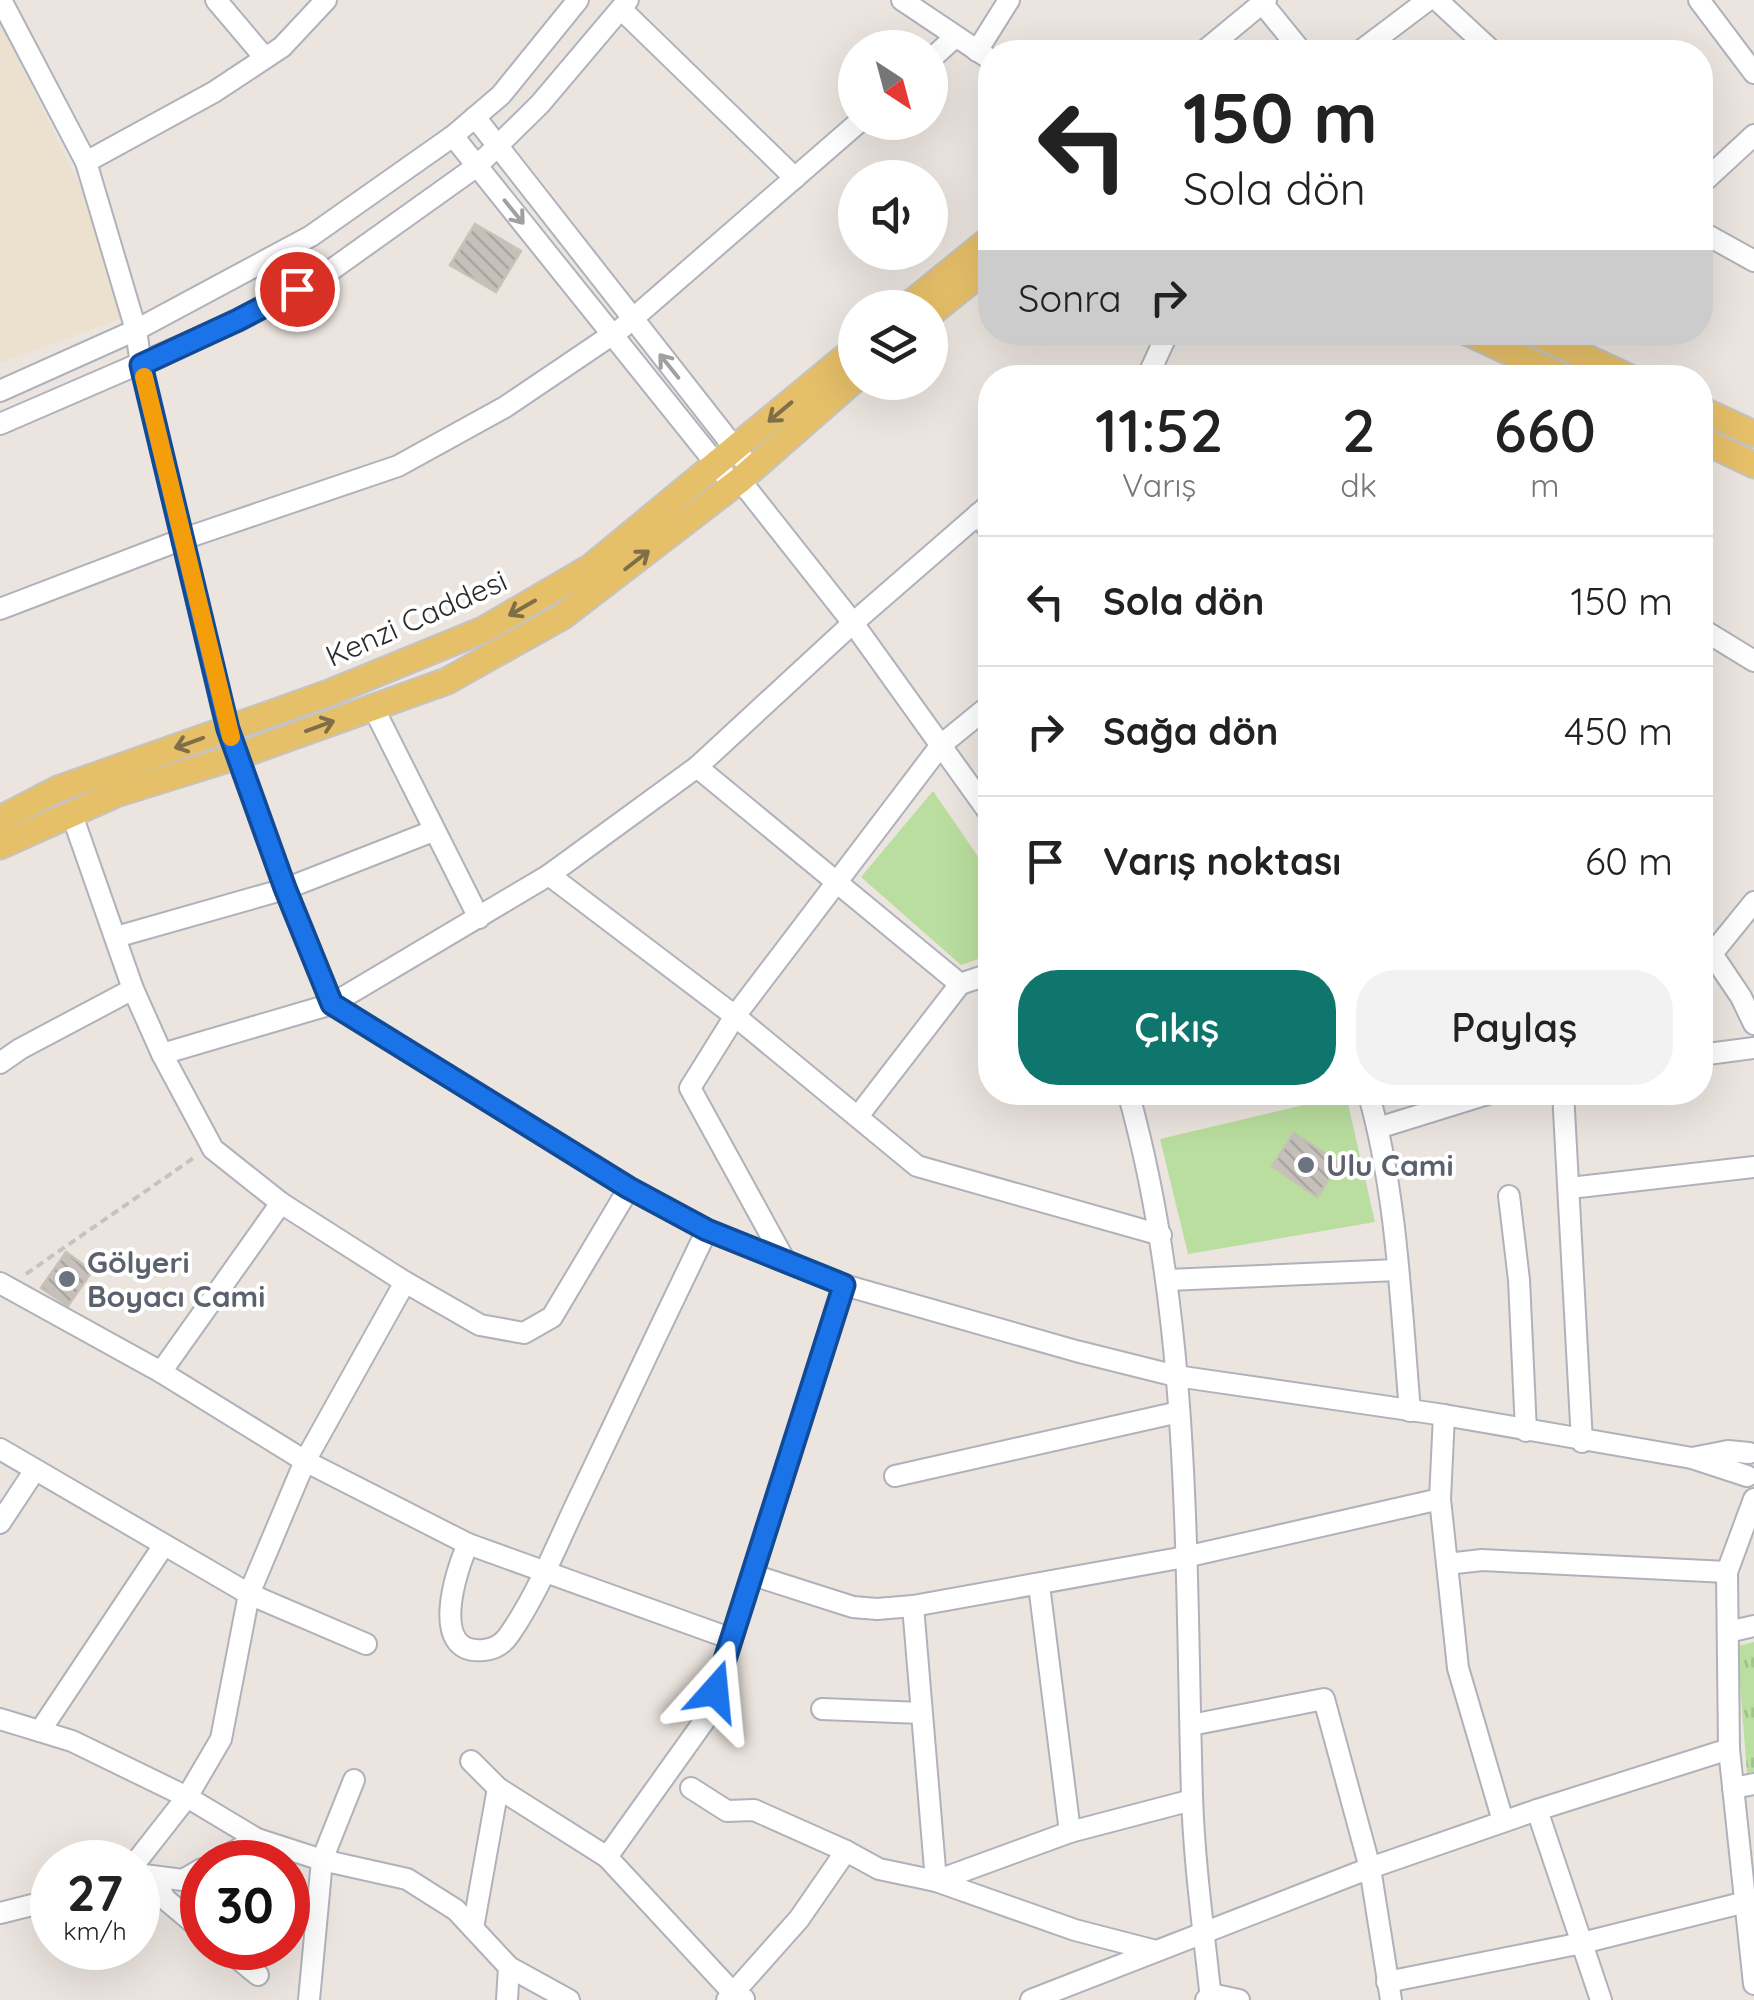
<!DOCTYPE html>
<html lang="tr">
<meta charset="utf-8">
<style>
body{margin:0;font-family:Quicksand,sans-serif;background:#f2f2f2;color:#222;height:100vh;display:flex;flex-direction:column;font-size:38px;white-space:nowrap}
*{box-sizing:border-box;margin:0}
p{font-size:32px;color:#767676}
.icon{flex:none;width:55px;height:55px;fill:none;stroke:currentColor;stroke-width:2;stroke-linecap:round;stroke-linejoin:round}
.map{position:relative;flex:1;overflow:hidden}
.panel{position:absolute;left:978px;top:365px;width:735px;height:740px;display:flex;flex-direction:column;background:#fff;border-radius:40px;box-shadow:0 10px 40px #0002}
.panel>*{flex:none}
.hud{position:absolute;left:978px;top:40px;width:735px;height:305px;border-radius:40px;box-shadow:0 10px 40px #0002;background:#fff;color:#222;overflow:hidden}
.needle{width:65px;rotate:144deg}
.buttons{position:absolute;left:838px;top:30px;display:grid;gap:20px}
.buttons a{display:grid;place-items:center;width:110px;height:110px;border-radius:50%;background:#fff;box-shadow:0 10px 40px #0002;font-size:50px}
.speed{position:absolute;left:30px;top:1840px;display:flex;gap:20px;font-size:50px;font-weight:700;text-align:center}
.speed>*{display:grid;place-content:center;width:130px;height:130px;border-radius:50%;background:#fff;box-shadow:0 10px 40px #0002;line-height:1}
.speed small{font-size:25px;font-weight:400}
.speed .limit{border:15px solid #d22;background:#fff;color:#111}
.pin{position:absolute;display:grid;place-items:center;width:85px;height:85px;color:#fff;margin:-42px;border:5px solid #fff;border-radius:50%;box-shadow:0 2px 10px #0007}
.me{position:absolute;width:110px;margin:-55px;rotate:18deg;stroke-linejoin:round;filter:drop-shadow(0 0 8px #0008)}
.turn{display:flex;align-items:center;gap:35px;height:210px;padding:0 40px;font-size:45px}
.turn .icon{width:130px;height:130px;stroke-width:2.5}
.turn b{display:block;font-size:70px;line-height:85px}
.then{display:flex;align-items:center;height:95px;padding:0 40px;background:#0003;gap:20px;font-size:38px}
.eta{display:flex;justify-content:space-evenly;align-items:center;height:170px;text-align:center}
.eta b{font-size:60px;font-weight:600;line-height:70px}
.cta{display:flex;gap:20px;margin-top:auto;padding:20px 40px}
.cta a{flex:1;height:115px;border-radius:40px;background:#0f766e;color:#fff;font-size:40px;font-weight:600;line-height:115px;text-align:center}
.cta a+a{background:#f2f2f2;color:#222}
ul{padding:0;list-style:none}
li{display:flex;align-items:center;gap:30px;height:130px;padding:0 40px;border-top:2px solid #e0e0e0}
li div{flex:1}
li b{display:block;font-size:38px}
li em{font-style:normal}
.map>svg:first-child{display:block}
.education{fill:#ece0cf}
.grass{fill:url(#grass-tufts)}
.park{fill:#bade9f}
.building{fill:url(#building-back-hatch);stroke:#c7c1b8;stroke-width:2.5}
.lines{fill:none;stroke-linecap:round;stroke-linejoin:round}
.minor-casing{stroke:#afb2bb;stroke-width:24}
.major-casing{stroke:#c4c4c4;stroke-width:29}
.path{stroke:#c4c4c4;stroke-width:4;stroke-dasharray:8 5;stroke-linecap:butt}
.minor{stroke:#fff;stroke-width:20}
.major{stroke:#e6bf69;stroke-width:25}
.oneway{stroke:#a0a0a0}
.oneway2{stroke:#7f6e47}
.route-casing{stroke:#114b97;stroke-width:25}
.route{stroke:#1a73e8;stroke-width:18}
.slow{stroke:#f59e0b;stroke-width:18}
.worship-dot{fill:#6b7280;stroke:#fff;stroke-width:4}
.labels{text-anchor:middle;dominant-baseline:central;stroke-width:8;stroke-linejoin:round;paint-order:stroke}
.street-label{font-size:30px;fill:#2b2b2b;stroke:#fff}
.worship-label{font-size:30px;font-weight:bold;fill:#5b616d;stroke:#fff;text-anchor:start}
</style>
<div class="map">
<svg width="1754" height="2000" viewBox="0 0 1754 2000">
<defs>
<pattern id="grass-tufts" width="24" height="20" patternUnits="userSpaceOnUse" patternTransform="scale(2.5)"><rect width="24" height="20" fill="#bade9f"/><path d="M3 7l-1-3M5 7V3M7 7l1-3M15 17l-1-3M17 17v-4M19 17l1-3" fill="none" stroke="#a0bf89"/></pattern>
<pattern id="building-back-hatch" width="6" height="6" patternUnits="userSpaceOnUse" patternTransform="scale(2.5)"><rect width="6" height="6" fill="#c5c0ba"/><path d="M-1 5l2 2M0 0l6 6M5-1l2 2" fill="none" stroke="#a9a5a0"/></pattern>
</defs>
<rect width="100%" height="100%" fill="#ece5df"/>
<!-- education -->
<path class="education" d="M0,22L80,186L123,318L0,363Z"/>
<!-- grass -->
<path class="grass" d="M1754,1642V1772L1747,1773L1737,1646Z"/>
<!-- park -->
<g class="park">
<path d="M933,791L990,874V955L961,965L861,877Z"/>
<path d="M1346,1095L1375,1222L1188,1254L1160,1139Z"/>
</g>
<!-- building -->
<g class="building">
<path d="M475,224L521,251L496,292L450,265Z"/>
<path d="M1294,1133L1340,1163L1317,1197L1272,1166Z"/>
<path d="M66,1252L92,1271L68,1306L41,1288Z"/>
</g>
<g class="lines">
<defs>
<g id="minor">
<path d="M1,0L86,162L136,330L141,365L227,729L285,889L332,1004L629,1188L707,1230L844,1285L1076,1351L1176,1376L1444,1415L1692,1458"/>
<path d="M216,0L265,58"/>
<path d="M902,0L990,59"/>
<path d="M1437,0L1493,52"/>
<path d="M1699,0L1754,73"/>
<path d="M1262,3L1302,52"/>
<path d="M621,9L795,178"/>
<path d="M977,51L1009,0"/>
<path d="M1203,52L1266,0"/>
<path d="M1359,52L1428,0"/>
<path d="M930,60L955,37"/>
<path d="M475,117L744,460"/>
<path d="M453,136L733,485"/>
<path d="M86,162L214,92L282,47L326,0"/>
<path d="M1700,185L1754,135"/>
<path d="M1700,231L1754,261"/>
<path d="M1147,378L1168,332"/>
<path d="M0,391L136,330L311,236L453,136L501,95L578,0"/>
<path d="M0,424L238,321L327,273L477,166L540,104L628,0"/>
<path d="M740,480L853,623L990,814"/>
<path d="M978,514L990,531"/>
<path d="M0,609L183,539L398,466L505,407L622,328L859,122"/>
<path d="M1700,628L1754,661"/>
<path d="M373,707L479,918"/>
<path d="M697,767L960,984L990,974"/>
<path d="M71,812L133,989L162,1054L213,1149L281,1203L405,1282L480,1325L524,1333L552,1317L629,1188"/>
<path d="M549,875L735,1016L917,1166L1161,1235"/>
<path d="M1700,936L1741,997L1754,1024"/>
<path d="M116,937L285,889L433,831"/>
<path d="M1711,955L1754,902"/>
<path d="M162,1054L332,1004L549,875L697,767L853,623L990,504"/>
<path d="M1700,1055L1754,1048"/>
<path d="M0,1063L20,1049L133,989"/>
<path d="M1128,1092C1192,1320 1185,1561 1192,1795C1194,1863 1204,1932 1211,2000"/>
<path d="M1368,1092C1397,1192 1401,1307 1410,1411"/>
<path d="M1563,1092L1582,1442"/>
<path d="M859,1115L960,984"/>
<path d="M1378,1128L1494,1092"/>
<path d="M1570,1188L1754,1167"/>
<path d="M1509,1196L1519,1280L1526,1431"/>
<path d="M785,1261L690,1088L735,1016L941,745L990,705"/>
<path d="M1168,1280L1397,1270"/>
<path d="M0,1283L161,1372L305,1461L468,1544L732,1639"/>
<path d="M161,1372L281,1203"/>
<path d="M1444,1415L1440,1499L1458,1668L1503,1821"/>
<path d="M0,1449L249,1594L366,1644"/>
<path d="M895,1476L1179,1412"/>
<path d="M1747,1476L1692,1458L1728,1451L1749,1453"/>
<path d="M1754,1499L1727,1572L1729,1749L1754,1984"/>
<path d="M0,1523L35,1470"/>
<path d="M468,1544C456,1570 428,1656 484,1650C494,1649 503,1644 509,1635C539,1592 559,1539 582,1492C623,1405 665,1317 707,1230"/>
<path d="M1447,1564L1482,1560L1727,1572"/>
<path d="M753,1575L853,1607L877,1609L913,1606"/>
<path d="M1039,1585L1070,1832"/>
<path d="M1728,1632L1754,1626"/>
<path d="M822,1709L921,1713"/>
<path d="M0,1719L72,1741L187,1797L257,1839L322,1860L407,1879L456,1910L509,1967L569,2000"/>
<path d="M1191,1725L1324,1699L1370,1868L1391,2000"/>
<path d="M40,1731L164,1545"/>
<path d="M471,1761L498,1788L607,1857L735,1995L744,1999"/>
<path d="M691,1788L727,1811L754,1810L846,1851"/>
<path d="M1733,1788L1754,1784"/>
<path d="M1192,1800L1070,1832L936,1881L913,1606L1185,1557L1440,1499"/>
<path d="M1537,1810L1601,2000"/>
<path d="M607,1857L707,1717L844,1285"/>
<path d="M136,1862L187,1797L221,1739L249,1594L305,1461L405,1282"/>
<path d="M215,1862L257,1839"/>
<path d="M144,1875L183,1880L202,1869"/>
<path d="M154,1877L165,1899L202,1930"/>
<path d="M0,1913L52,1900"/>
<path d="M473,1928L498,1788"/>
<path d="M225,1948L258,1975"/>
<path d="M1387,1982L1582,1943L1754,1900"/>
<path d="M309,2000L322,1860L354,1780"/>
<path d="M507,2000L509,1967"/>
<path d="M727,2000L799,1919L846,1851L879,1869L936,1881L1075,1930L1156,1951"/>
<path d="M1031,2000L1370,1868L1537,1810L1729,1749"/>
<path d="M1206,2000L1211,1994L1239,2000"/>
</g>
<g id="major">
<path d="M905,308L990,239"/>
<path d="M930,314L990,266"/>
<path d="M1467,332L1565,378"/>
<path d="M1532,332L1630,378"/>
<path d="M1700,409L1754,434"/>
<path d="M1700,439L1754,465"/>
<path d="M0,819L58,789L329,693L483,630L591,567L855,349"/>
<path d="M0,846L116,794L238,756L447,681L563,616L740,480L855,379"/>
</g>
</defs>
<!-- minor casing -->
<use href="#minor" class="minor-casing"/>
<!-- major casing -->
<use href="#major" class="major-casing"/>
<!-- path -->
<path class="path" d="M26,1274L195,1157"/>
<!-- minor -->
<use href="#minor" class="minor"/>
<!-- major -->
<use href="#major" class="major"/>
</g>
<!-- one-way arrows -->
<defs><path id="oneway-shaft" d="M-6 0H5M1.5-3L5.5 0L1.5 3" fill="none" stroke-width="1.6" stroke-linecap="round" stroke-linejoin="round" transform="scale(2.5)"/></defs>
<g class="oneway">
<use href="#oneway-shaft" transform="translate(514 212) rotate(51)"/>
<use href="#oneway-shaft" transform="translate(669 366) rotate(-129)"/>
</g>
<g class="oneway2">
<use href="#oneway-shaft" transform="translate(780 412) rotate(140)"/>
<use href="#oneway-shaft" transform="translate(637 560) rotate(-38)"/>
<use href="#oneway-shaft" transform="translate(522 608) rotate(150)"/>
<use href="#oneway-shaft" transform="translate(320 726) rotate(-20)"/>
<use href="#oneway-shaft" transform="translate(189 743) rotate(160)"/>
</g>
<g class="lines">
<defs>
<path id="route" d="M297,289L238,320L141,365L228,729L285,888L332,1004L629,1188L707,1230L844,1285L715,1691"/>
</defs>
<!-- route casing -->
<use href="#route" class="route-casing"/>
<!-- route -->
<use href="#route" class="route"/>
<!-- slow -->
<path class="slow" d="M144,377L231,737"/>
</g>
<!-- markers -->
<g class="worship-dot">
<circle cx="1306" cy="1165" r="10"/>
<circle cx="67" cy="1279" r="10"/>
</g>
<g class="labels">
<!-- street labels -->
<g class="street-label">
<text transform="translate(416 618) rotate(-24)">Kenzi Caddesi</text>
</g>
<!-- worship labels -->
<g class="worship-label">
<text x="1326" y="1165">Ulu Cami</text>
<text x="87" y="1262">Gölyeri<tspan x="87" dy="34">Boyacı Cami</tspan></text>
</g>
</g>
</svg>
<div class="buttons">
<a><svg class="needle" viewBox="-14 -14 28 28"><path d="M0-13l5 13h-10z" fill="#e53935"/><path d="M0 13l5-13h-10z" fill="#767676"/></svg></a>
<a><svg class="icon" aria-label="sound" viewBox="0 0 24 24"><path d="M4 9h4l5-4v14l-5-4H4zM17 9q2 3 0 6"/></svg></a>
<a><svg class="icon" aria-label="layers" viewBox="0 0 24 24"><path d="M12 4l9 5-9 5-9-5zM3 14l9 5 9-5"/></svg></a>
</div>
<div class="speed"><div>27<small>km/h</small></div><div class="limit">30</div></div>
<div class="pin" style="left:297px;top:289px;background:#d93025"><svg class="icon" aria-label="arrive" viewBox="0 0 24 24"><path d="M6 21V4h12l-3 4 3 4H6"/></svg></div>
<svg class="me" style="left:715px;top:1691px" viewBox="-20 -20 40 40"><path d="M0-17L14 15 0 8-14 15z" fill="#1a73e8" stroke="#fff" stroke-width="4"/></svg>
<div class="hud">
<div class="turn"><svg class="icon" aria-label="left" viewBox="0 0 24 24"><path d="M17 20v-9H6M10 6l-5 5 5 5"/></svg><div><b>150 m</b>Sola dön</div></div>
<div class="then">Sonra<svg class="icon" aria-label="right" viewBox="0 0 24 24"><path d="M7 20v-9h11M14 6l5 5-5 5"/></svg></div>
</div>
<section class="panel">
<div class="eta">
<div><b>11:52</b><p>Varış</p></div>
<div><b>2</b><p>dk</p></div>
<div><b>660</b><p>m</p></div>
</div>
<ul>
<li><svg class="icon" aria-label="left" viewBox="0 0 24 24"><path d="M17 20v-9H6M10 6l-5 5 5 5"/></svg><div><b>Sola dön</b></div><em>150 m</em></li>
<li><svg class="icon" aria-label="right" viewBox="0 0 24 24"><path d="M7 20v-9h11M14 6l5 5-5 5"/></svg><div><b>Sağa dön</b></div><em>450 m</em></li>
<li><svg class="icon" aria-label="arrive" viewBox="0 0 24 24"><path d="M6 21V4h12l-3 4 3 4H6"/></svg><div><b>Varış noktası</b></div><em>60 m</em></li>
</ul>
<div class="cta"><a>Çıkış</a><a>Paylaş</a></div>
</section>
</div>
